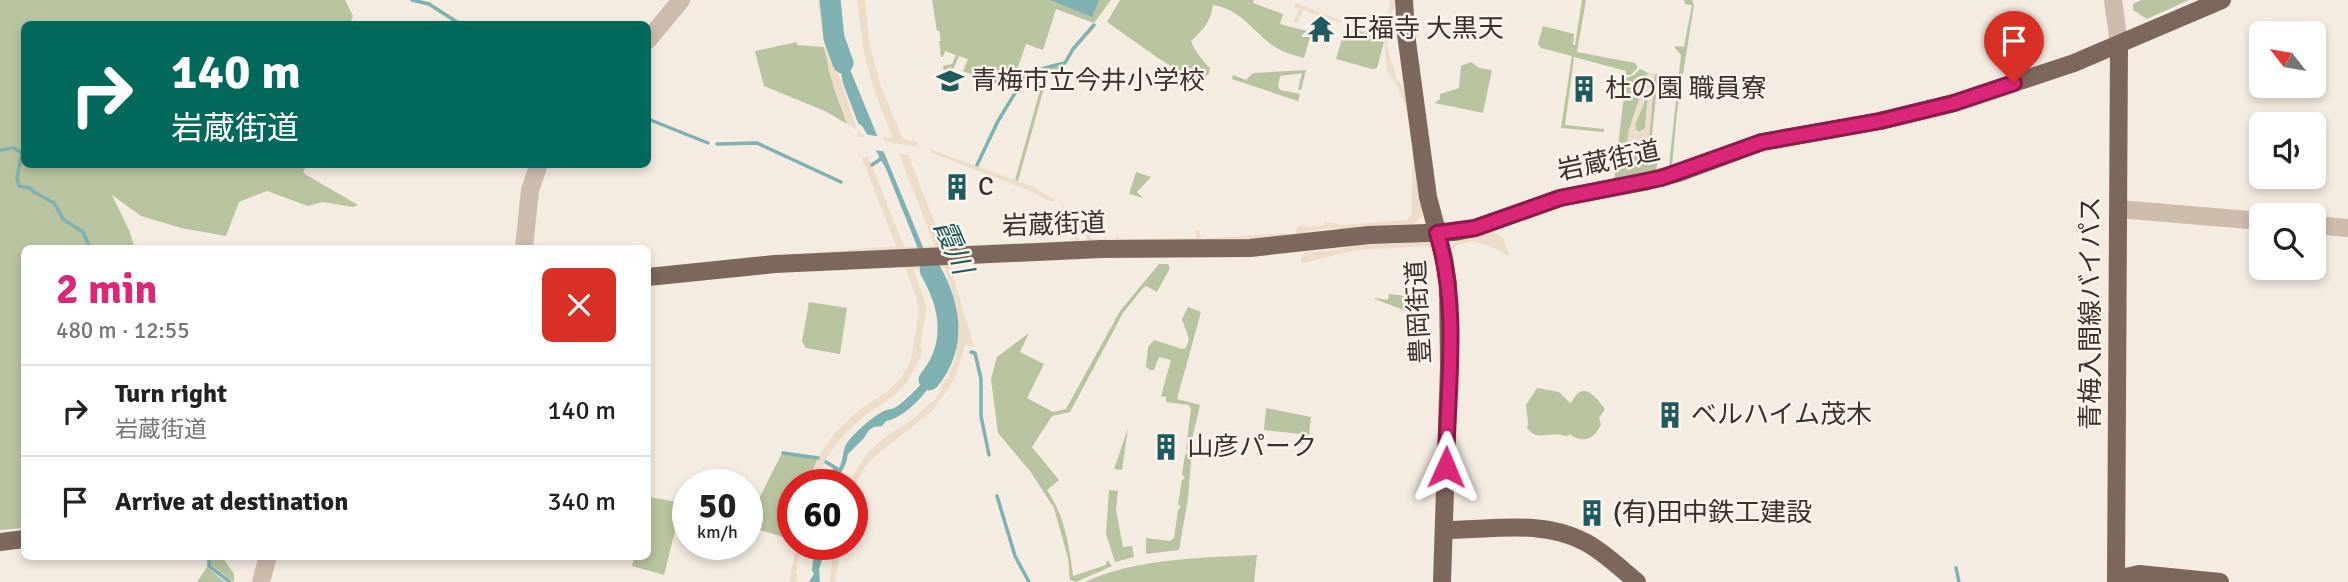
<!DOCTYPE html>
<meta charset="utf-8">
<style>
body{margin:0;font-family:Signika,"Noto Sans JP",sans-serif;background:#f6f6f6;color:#222;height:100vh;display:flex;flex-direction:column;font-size:26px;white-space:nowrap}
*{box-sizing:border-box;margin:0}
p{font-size:23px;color:#767676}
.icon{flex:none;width:38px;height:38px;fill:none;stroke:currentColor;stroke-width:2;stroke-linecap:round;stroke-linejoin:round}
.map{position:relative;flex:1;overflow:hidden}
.drawer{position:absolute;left:21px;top:245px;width:630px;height:315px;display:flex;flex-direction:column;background:#fff;border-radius:10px;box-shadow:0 4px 10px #0003}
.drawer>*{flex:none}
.banner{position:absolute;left:21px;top:21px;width:630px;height:147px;border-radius:10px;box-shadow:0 4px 10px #0003;background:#00695c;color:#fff;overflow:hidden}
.needle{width:46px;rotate:301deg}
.buttons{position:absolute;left:2249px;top:21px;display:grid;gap:14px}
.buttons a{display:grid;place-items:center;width:77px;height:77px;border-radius:10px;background:#fff;box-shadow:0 4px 10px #0003;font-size:35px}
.speed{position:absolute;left:672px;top:469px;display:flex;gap:14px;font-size:35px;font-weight:700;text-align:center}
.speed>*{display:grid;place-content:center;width:91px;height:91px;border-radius:50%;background:#fff;box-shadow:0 4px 10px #0003;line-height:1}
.speed small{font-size:18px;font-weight:400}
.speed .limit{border:10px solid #d22;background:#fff;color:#111}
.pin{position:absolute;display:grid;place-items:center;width:60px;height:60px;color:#fff;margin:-72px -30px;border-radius:50% 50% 50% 0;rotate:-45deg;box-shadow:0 0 7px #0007}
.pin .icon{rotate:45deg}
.me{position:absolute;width:77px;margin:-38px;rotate:1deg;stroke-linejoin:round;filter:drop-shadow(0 0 5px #0008)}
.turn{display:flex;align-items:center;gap:24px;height:147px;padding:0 35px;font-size:32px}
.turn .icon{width:91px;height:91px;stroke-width:2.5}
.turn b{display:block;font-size:49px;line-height:60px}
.round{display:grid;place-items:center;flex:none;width:74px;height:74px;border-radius:10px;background:#f6f6f6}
.overview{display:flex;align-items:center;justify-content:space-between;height:119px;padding:0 35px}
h1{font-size:42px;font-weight:700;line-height:52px;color:#db2777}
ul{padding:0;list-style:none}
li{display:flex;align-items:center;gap:21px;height:91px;padding:0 35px;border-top:2px solid #e0e0e0}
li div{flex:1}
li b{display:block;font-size:26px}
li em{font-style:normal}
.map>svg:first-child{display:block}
.green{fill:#b8c4a0}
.plaza{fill:#ecdcc8;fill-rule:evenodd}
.water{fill:#7fb0b2}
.pier{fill:#f4ebe1}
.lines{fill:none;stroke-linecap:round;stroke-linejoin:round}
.stream{stroke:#7fb0b2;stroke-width:3.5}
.river{stroke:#7fb0b2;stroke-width:21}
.minor{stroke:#cdbbac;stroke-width:18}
.major{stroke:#7d675c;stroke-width:18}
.route-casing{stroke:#8e194d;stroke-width:18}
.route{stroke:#db2777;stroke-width:12}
.labels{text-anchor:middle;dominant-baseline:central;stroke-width:5;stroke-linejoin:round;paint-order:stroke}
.poi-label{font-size:26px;fill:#3b302b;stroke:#fbf5ee;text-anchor:start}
.street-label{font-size:26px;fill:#3b302b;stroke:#fbf5ee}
.water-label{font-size:28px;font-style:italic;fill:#1f5a5e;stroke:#fbf5ee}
</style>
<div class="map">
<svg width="2348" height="582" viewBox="0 0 2348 582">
<rect width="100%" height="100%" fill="#f4ebe1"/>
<!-- green -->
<g class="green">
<path d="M0,0H345L353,16L350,24H24V164L306,165L303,173L358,205L353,207L323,202L308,206L267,191L239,202L226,236L181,228L141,216L112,195L129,230L135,248H24V528L0,530Z"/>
<path d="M932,0H1111L1094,23L1056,9L1043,50L1026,44L1017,70L1019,71L1016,79L1006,88L963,71L968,59L959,56L952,72H944L943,66L952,64L956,55L945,51L943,57H941L939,41H941L939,30L937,31Z"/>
<path d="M1120,0H1254L1253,3L1283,14L1280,24L1310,32L1311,34L1304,58C1293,55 1282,52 1272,45C1252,30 1240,9 1213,5C1211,21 1203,30 1191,41C1193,48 1204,63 1210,68L1209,74L1195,81L1158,58L1107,22Z"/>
<path d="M1582,0H1586L1577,52L1635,63L1638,67L1631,75H1626V71L1574,57L1565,125L1604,129V132L1561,128L1572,56L1541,48L1538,44L1543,26L1574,34L1573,44L1575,45Z"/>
<path d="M1684,0H1692L1694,5L1677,112L1672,166L1669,165L1681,55L1675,48V46L1684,47L1692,5L1685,4Z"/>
<path d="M2141,0H2189L2147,19L2133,10V4Z"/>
<path d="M1345,29L1353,32L1354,29L1380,38L1379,41L1384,42L1377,68L1372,69L1336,59Z"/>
<path d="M797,42V45L824,47L834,88L847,124L827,112L764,86L755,51Z"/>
<path d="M1471,62L1479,68L1492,70L1483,113L1435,103L1440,99V94L1459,88L1461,66Z"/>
<path d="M1060,65L1062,70H1049L1018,181L1015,180L1046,69L1051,66Z"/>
<path d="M1640,69L1648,73L1629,130L1627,143L1647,158L1655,74H1658L1650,156L1658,158L1656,170L1614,180L1626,78L1634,75Z"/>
<path d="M1306,70L1301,90L1298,89L1302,73L1280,76L1278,86L1280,90L1300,94L1298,101L1232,79L1233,75L1246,80L1253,73Z"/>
<path d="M1649,91L1645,129L1639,132L1636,130L1635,125Z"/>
<path d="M1136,172L1151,177L1137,192L1143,198L1129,194Z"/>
<path d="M1159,264H1168L1170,268L1157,292L1146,286L1143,288L1123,313L1070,412L1052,416L1032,447L1059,480L1047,490C1065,517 1069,545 1073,576L1106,565L1107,560L1112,566L1076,582L1070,580L1068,558L1054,508L1030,471L998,433L991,379L997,357L1029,333L1020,352L1044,364L1027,398L1053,412L1066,409L1120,311Z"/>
<path d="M1389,294L1406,296V311L1375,299V298L1388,300Z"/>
<path d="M809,302L847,308L840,354L806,348L802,341Z"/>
<path d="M1188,307L1201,312L1177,399L1200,405L1193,435L1188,498L1179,550L1146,554V538L1170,541L1174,538L1178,510L1181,507L1178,504L1182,480L1185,478L1182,474L1185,455L1188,452L1186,449L1191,408L1188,405L1166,402V397L1161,396L1171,360L1159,357L1154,370H1150L1146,367L1148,347L1154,340L1182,349L1186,348L1189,339L1182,319Z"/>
<path d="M1537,388L1559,392L1570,403C1573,401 1574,397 1577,394C1588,384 1599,402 1605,409L1599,418L1601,424C1596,438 1583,444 1571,435L1565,436C1551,430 1538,443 1527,428L1528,423L1526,405Z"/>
<path d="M1266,408L1311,417L1309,435L1264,430Z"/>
<path d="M1128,428L1122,470L1114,469Z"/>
<path d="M782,453L818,458L807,485H793V540L747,526V522Z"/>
<path d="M1109,490L1118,491L1116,510L1123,547L1132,546L1134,557L1115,562L1106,534Z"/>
<path d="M650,497L682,503L664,575L632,566L634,557L648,556V505Z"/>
<path d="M1257,555L1254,582H1085C1137,558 1200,558 1257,555Z"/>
<path d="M211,557H222L234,574V582L210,564Z"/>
<path d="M207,567L225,582H197Z"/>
</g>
<!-- plaza -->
<g class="plaza">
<path d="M818,0H826L830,36L836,66L857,130L863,135L893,138L874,90L864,52L857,0H865L870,47L881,87L903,139L918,142L916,147L863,137L858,136L857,130L847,124L829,72Z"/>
<path d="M1390,0H1397L1389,20L1387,47L1397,79L1407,93L1422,194V216L1414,224L1342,229L1332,228L1308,231L1300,236L1296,234V229L1300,225L1310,227L1324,225L1325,221L1341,225L1407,220L1411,216L1413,149L1411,128L1405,106L1398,87L1387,71L1384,39L1351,27L1352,24L1384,35Z"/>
<path d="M1296,3L1342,21L1341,23L1329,19L1327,21L1326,18L1303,10L1297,23L1293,22L1300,9L1294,8Z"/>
<path d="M1648,72L1655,74L1647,159L1627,143L1629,130ZM1648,91L1645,128L1639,132L1636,130L1635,125Z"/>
<path d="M930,149L1033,187L1055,200L1051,202L1031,191L932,153Z"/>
<path d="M899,154L908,155L944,246L1073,241L1076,235L1079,240L1077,243L818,255V249L821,252L896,246L862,158L868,156L904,247L935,246Z"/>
<path d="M1062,203L1064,208L1085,225L1092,239H1102L1107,236L1105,241L1089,243L1083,230L1063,213Z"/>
<path d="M1196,230H1199L1201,239L1288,233V236L1286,239L1117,242L1116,238V234L1120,239L1196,238Z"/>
<path d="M1492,232L1503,238L1510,256L1494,248L1472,241L1458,244L1450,251L1457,240Z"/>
<path d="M1425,241L1432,243L1436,260L1428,246L1357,250L1302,263L1301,258L1304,253L1335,250L1364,244Z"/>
<path d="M949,263L974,347L965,345L954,380L932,411L875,456L865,467L852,490V485H847L866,455L884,438L912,420L931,402L933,403L942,389L941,388L946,379H948L956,357L957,306L945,268L913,269L924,298L926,310L920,348L923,349L917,364L907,382L895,395L864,416L845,433L827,457L814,485H807L818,457L834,434L859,410L887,392L901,378L911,361L919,311L916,296L904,266L819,269L814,273L815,270L819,267Z"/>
<path d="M797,544H804L803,550L800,551L796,573L798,576L796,582H789Z"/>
<path d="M836,544H841L836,576L835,582H830L834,546Z"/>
</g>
<!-- water -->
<g class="water">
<path d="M1050,0H1099L1092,17Z"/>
<path d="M834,38L847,57L851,72L932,269L941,283L943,294L927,271L886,169L863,127L858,123L843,83Z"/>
<path d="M943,357C942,378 908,418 886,421L882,426L874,427L869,430L864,438L848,454L846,463L835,485H826L834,466L839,468C844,460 842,450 847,443C854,433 873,416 884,411C889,409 895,409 899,405C915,393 932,372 943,357Z"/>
<path d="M815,544H826V548L819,569L820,582H809L814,574L812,570Z"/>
</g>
<!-- pier -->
<path class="pier" d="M863,134L883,137L889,152L872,150Z"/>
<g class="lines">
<!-- stream -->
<g class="stream">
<path d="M412,0L429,4L457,22"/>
<path d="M648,119L708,143"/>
<path d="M717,144L757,143L841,182"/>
<path d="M0,150L14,148L22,153L17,178L19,186L30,188L34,192L54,203L63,219L83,232L90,248"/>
<path d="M872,165L882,158"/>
<path d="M977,165L998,121L1026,75C1040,70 1051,65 1065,63L1073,49L1094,25"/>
<path d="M947,344L955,346"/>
<path d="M971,352L975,353L981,379V416L989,455"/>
<path d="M783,453L818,458"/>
<path d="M826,462L836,468"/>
<path d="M997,496L1015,556L1029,582"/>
<path d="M73,556H76"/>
<path d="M209,556V566L230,582"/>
<path d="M1956,568L1959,582"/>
</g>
<!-- river -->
<g class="river">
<path d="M830,0L834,38L843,63"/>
<path d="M929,380C957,346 951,306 930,270"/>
</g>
<!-- minor -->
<g class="minor">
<path d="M2113,0L2119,44"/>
<path d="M648,40L681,0"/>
<path d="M2118,209L2261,221"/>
<path d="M2314,225L2348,228"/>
<path d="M524,248L530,190L539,164"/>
<path d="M261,582L268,556"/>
</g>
<!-- major -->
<g class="major">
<path d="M1404,0L1406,34L1428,197L1444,258L1448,284L1449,366L1442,582"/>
<path d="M648,277L775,264L1101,249L1250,248L1369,235L1455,232L1475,228L1560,198L1644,182L1678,173L1762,142L1880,121L1954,103L2074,63L2222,0"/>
<path d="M1444,530C1490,530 1542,519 1585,542C1604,552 1620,568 1637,582"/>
<path d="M0,542L24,539"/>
<path d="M2116,579L2139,574L2220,582"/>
<path d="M2116,582L2119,44"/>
</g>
</g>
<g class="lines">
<defs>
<path id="route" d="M1446,467C1447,389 1460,308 1437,233L1475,228L1560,198L1661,178L1762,142L1880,121L1954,103L2014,83"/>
</defs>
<!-- route casing -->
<use href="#route" class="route-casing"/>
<!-- route -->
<use href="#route" class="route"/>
</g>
<!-- icons -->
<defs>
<symbol id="temple-bare" viewBox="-9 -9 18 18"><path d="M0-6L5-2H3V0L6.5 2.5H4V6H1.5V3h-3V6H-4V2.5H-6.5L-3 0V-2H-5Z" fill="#1f5a5e" stroke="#fbf5ee" stroke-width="2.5" paint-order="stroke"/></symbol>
<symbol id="school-bare" viewBox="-9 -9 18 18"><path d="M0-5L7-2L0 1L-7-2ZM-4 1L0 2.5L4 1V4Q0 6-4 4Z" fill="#1f5a5e" stroke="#fbf5ee" stroke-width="2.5" paint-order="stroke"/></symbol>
<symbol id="building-bare" viewBox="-9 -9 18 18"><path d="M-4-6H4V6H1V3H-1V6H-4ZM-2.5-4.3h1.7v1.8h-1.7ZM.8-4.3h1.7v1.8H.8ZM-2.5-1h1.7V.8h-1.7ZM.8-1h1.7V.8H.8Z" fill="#1f5a5e" stroke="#fbf5ee" stroke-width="2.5" paint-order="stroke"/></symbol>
</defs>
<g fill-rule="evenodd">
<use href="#temple-bare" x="1302" y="10" width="38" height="38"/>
<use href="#school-bare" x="931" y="62" width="38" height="38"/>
<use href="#building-bare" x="1565" y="70" width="38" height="38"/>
<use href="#building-bare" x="938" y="168" width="38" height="38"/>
<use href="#building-bare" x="1651" y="396" width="38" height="38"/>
<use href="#building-bare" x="1147" y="428" width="38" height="38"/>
<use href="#building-bare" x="1573" y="494" width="38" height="38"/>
</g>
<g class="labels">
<!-- poi labels -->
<g class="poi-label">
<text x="1342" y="29">正福寺 大黒天</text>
<text x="971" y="81">青梅市立今井小学校</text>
<text x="1605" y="89">杜の園 職員寮</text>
<text x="978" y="187">C</text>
<text x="1691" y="415">ベルハイム茂木</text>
<text x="1187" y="447">山彦パーク</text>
<text x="1613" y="513">(有)田中鉄工建設</text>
</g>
<!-- street labels -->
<g class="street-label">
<text transform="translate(1609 161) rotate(-12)">岩蔵街道</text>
<text transform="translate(1054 225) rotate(-2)">岩蔵街道</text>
<text transform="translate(1419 312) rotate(-93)">豊岡街道</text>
<text transform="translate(2091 313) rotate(-90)">青梅入間線バイパス</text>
</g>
<!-- water labels -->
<g class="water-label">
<text transform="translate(953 247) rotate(67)">霞川</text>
</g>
</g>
</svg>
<div class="buttons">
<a><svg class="needle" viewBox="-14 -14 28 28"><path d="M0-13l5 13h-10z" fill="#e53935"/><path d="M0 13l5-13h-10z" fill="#767676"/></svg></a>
<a><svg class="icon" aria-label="sound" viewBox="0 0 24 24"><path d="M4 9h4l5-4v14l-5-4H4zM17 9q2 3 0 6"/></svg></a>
<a><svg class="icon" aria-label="search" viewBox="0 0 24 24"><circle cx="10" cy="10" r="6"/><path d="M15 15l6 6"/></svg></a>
</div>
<div class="speed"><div>50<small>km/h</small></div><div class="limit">60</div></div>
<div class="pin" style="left:2014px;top:83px;background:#d93025"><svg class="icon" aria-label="arrive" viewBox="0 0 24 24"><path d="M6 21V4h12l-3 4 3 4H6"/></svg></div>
<svg class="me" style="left:1446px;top:467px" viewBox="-20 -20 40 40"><path d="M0-17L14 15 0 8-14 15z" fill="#db2777" stroke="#fff" stroke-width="4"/></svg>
<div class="banner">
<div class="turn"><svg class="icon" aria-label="right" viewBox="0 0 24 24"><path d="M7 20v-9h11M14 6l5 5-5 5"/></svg><div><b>140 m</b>岩蔵街道</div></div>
</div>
<section class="drawer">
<div class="overview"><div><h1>2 min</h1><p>480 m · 12:55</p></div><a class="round" style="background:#d93025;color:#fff"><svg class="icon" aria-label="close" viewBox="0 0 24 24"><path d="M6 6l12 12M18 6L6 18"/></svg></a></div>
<ul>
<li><svg class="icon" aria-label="right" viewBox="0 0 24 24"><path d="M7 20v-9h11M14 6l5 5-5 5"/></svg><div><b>Turn right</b><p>岩蔵街道</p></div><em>140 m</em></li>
<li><svg class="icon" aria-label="arrive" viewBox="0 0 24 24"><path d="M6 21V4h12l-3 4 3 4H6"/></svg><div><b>Arrive at destination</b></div><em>340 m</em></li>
</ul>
</section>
</div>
